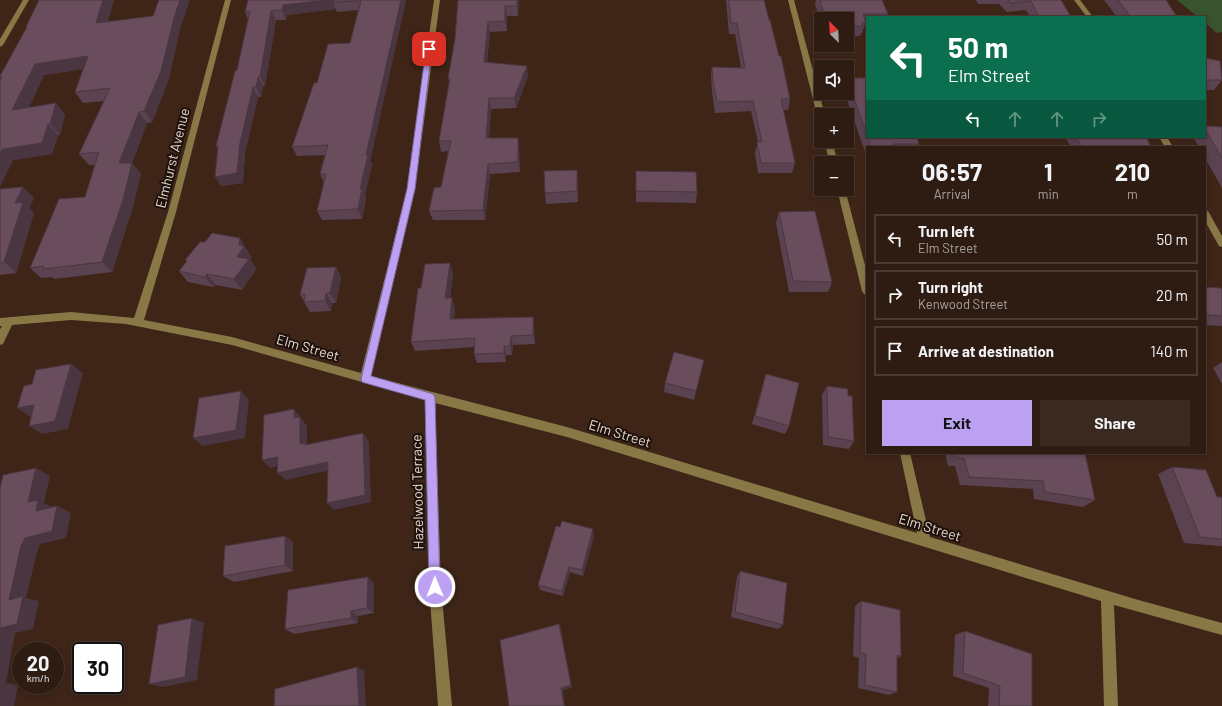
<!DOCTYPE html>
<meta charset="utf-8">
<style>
body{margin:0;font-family:Barlow,sans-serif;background:#3a2920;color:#f1f3f6;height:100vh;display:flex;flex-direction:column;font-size:15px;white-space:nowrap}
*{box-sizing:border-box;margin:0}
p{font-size:13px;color:#a7a19f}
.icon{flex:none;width:22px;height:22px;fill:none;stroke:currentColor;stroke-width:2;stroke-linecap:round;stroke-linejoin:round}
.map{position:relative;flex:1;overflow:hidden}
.details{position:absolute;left:866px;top:146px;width:340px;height:308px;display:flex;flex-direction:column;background:#2e1c12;border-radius:0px;box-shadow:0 2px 6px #0003,0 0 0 1px #493a32}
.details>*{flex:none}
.hud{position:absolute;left:866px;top:16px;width:340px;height:122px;border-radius:0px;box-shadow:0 2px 6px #0003,0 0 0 1px #493a32;background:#0b6e4f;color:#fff;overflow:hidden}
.needle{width:26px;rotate:336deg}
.buttons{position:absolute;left:814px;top:12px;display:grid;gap:8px}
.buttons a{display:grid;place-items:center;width:40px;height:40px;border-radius:0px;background:#2e1c12;box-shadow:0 2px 6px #0003,0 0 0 1px #493a32;font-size:20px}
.speed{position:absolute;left:12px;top:642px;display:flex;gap:8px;font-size:20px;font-weight:700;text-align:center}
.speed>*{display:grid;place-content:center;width:52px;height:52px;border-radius:50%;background:#2e1c12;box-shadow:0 2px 6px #0003,0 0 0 1px #493a32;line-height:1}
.speed small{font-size:10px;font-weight:400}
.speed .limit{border:2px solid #111;border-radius:6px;background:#fff;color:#111}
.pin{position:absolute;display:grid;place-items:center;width:34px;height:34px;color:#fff;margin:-17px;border-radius:8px;box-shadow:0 2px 6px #0006}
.me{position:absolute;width:44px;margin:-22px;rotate:359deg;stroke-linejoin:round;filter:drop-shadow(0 0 3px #0008)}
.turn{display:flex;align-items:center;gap:14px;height:84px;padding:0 16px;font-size:18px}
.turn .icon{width:52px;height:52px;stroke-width:2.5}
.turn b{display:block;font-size:28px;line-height:34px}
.lanes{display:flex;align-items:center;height:38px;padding:0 16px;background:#0003;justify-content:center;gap:20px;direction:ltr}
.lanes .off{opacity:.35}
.eta{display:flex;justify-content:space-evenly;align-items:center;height:68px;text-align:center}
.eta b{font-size:24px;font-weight:700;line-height:28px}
.button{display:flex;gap:8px;margin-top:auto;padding:8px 16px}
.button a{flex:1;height:46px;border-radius:0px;background:#bca0f2;color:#111;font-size:16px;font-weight:700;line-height:46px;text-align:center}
.button a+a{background:#3a2920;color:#f1f3f6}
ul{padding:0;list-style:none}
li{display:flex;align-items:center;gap:12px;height:50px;margin:0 8px 6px;padding:0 8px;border:2px solid #493a32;border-radius:0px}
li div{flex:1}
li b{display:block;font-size:15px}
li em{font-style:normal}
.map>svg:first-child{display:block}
.green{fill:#39532f}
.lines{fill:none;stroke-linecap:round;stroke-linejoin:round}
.minor{fill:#877846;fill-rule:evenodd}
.wall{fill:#5a4250}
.shaded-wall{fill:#4a3641}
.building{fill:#694d5d;stroke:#4a3641}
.route{fill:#bca0f2;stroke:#7a689d}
.labels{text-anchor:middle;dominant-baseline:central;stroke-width:4;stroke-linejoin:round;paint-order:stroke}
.street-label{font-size:14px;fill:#e9d8cf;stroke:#1d110b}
</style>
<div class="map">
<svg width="1222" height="706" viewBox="0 0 1222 706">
<rect width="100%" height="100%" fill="#3e2518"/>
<!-- green -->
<path class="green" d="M1177,0H1222V32L1217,33L1205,23V17H1198Z"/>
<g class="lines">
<!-- minor -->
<g class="minor">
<path d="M23,0H29L3,45L0,47V39Z"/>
<path d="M225,0H231L176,212L144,320L232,337L361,373L407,189L434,0H440L415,189L371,376L567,427L917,533L900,453H910L930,537L1135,599L1222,623V635L1114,605L1118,706H1104L1101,601L567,437L435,403L441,587L452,706H438L429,587L425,400L232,345L126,324L71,320L12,325L3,344L0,345V329L2,326H0V318L71,312L134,318L168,212Z"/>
<path d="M788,0H794L825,115H821V117L817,115Z"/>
<path d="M1074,0H1080L1093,17H1087Z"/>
<path d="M1159,137H1167L1173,147H1165Z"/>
<path d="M824,141H832L838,163H830Z"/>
<path d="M837,189H845L867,273V295L864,294L862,291Z"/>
<path d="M1205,210L1208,211L1222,236V247L1219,246L1205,221Z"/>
</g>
</g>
<!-- wall -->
<g class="wall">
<path d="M39,0H114L107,22L180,29L168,82L152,122L147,123L132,163L141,174L132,210L112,272L54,279L52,277L41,278L30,268L85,197L95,165H89L79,154L104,101L83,103L75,92L83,69L44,75L29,107L65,114L60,135H58L52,154L13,160L0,186V82L1,80L0,78V76L26,28V27Z"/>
<path d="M248,0H406L370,161L372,164L365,195L366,198L362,219L322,220L317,211L324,183L320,174L325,155L297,156L292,147L317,83L350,43L358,10L337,12L336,9L287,15L286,20H276L265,86H263L261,97H258L245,153L243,183L221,186L218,149L216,146L237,70L248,19L245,12Z"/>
<path d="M458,0H519L518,16H507V31L490,32L487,62L528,76L516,108L491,109L489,138L519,148L520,172L490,174L485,220H433L429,211L441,187L448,151L441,152L439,141L449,82L448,78L455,39Z"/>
<path d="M726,0H764L769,20L790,99L788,110H783L795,163L792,173H758L755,153L758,142L751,111L715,113L712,92L711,77L712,67L741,68L735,34H729Z"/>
<path d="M816,0H882L888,14L887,17H867V24H865L862,33H861L860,36H847V19H821V23L815,4Z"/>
<path d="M976,0H1061L1071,17H1030L1026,10L1007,12L999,4H978Z"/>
<path d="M1104,0H1166L1177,17H1117Z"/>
<path d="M1205,58L1222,80L1214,90H1205Z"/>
<path d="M849,78H867V137H917L919,144L918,147H867V157L848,103L846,93H847V83Z"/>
<path d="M1205,126L1222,127V188L1205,158V147H1199L1193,137H1205Z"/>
<path d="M1065,137H1146L1151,147H1071Z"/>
<path d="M577,170L578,202L546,204L545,193Z"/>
<path d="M636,171L697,192L696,203L636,202Z"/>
<path d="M0,189L34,198L29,208L34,213L16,273L0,275Z"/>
<path d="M779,212L832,282L828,292H789L776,223Z"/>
<path d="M247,249V250L251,257L250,259L256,269L242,290L216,285L213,287L188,282L179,271L187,262L185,260Z"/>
<path d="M336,267L341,277L336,303H332L331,311L310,312L304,302V301L300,295Z"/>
<path d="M453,273L450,298L455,307L454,319L533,317L534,326L535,344L513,345L512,355H506V362L477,363L474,354L475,347L415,351L411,342L421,288Z"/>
<path d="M1205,287L1222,290V326L1205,325Z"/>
<path d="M704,360L694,400L664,392L665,383Z"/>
<path d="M1222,362V384L1213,368Z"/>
<path d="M766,374L789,426L785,434L752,424L763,383Z"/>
<path d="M827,386L848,396L854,441L849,449L823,445L822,395Z"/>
<path d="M945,453H1085L1095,500L1083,507L1034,499L1033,489L960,485L955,466H948Z"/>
<path d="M1172,467L1217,497H1222V546H1220L1184,543L1158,474Z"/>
<path d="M594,536L583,576L570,572L563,596L540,590L538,585Z"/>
<path d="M293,542V571L234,582L223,576Z"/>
<path d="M740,571L783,625L778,629L731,617L737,577Z"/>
<path d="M374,583V613L358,616V623L294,634L285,629Z"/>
<path d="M861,601L901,656L897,658V692L889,695L858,688L859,658L853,656L855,606Z"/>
<path d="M965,631L1032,706H988L989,688L953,676L955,635Z"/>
</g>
<!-- shaded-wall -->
<g class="shaded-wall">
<path d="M103,0H114L104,34L96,23Z"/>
<path d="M180,0H190L180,29L168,82L152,122L144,111Z"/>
<path d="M328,0H334L333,2L336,9L287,15L286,20L282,10L283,5Z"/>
<path d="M401,0H406L370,161L372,164L365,195L366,198L362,219L358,209L360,189L366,155Z"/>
<path d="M517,0H519L518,16L517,6Z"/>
<path d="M505,6L507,16V31L505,21Z"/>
<path d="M271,11L276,20L265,86L260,77Z"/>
<path d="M488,22L490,32L486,72L484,62Z"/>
<path d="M88,56L96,67L44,75L22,121L12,110L35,64Z"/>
<path d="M527,66L528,76L516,108L514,98Z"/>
<path d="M258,77L263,86L261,97L256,87Z"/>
<path d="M253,87L258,97L245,153L243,183L221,186L215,177L240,143Z"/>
<path d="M489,98L491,109L488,148L486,138Z"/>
<path d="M56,103L65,114L60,135L50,124Z"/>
<path d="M139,112L147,123L128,174L119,163Z"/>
<path d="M48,124L58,135L52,154L13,160L0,186V154L3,149Z"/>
<path d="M518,138L519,148L520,172L518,162Z"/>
<path d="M132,163L141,174L132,210L112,272L102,262Z"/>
<path d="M488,164L490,174L485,220L483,210Z"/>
<path d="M23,187L34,198L29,208L34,213L16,273L4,262L15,203Z"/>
<path d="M240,238L251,257L250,259L256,269L242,290L234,279Z"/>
<path d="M450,263L453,273L449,307L445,298Z"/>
<path d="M336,267L341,277L336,303L330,293Z"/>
<path d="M207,274L216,285L213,287L205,277Z"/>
<path d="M326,293L332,303L331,311L325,301Z"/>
<path d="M452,298L455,307L453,328L450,319Z"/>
<path d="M533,317L534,326L535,344L533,335Z"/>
<path d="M511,336L513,345L512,355L510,346Z"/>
<path d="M504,346L506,355V362L504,353Z"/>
<path d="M71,364L83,373L68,429L42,434L29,426Z"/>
<path d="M241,391L249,400L245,438L203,446L193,438Z"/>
<path d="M34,405L31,417L17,408Z"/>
<path d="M294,409L307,426V446L300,444L294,418Z"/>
<path d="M363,433L369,442L371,502L334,510L327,503Z"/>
<path d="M278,457L286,465L270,468L262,460Z"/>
<path d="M328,462L334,469L286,480L277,473Z"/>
<path d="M36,468L50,476L44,503L52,507L36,511L28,502Z"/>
<path d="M57,506L71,513L66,538L40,544L37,552L26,598L39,601L33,629L15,633L6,683L18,685L14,706H0V628L9,600L21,546L25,538Z"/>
<path d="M593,529L594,536L583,576L582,570Z"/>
<path d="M285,536L293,542V571L285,565Z"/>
<path d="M569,567L570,572L563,596L562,591Z"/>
<path d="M368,577L374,583V613L367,608Z"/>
<path d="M351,611L358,616V623L351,618Z"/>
<path d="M192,618L204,623L197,680L163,687L149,684Z"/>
<path d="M559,624L561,629L572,688L563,690L565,706H564L561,688Z"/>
<path d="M357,667L364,670L366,706H359Z"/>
</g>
<!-- building -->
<g class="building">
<path d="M39,0H103L96,23L153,16L159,0H180L174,18L161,71L144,111L139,112L119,163H132L123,200L102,262L43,269L44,266L30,268L59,199L85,197L99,152L79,154L110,88L75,92L88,56L35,64L12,110L56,103L50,124H48L42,143L3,149L0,154V82L2,77H0V76L27,27H26Z"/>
<path d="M248,0H328L283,5L282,10L271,11L260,77H258L256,87H253L240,143L237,173L215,177L218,146H216L235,71L237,70L250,11L245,12Z"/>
<path d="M334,0H401L366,155H368L360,189H362L358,209L317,211L326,174H320L328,145L292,147L314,83H317L328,44L350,43L361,1L333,2Z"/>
<path d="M458,0H517V6H505V21L488,22L484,62L527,66L514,98H489L486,138H518V162L488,164L483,210L429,211L434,188L441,187L451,141H439L450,78H448L455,39Z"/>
<path d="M729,0H764L769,20H770L779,56H781L790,99H781L795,163H761L757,142H762L753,101L717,102L713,82L712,67L745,68L737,23H731Z"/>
<path d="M820,0H882L888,14H863L866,23H862L863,26H847V19H826Z"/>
<path d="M1008,0H1061L1071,17H1039L1031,1L1011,3Z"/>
<path d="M1118,0H1166L1177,17H1130L1128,13Z"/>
<path d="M1205,58L1220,61L1222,80H1205Z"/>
<path d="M849,78H867V135L852,93Z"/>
<path d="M1205,126L1222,127V158L1205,129Z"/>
<path d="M868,137H917L919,144H892L894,147H871Z"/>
<path d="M1076,137H1146L1151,147H1082Z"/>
<path d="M577,170V191L545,193L544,171Z"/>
<path d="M636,171L696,172L697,192L636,191Z"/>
<path d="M23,187L15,203L23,202L4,262L0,263V189Z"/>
<path d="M815,211L832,282L793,281L779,212Z"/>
<path d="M212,233L240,238L239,245L244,246L237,257L249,259L234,279L207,274L205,277L179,271L187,261L185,260L200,242H205Z"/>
<path d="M450,263L445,298H452L450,319L533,317V335L511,336L510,346H504V353L474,354L475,338L411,342L418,288H421L425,264Z"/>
<path d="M336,267L330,293H326L325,301L304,302L305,294L300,295L307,268Z"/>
<path d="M1205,287L1221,288L1222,290V316L1207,315L1205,311Z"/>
<path d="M674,352L704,360L696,391L665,383Z"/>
<path d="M71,364L55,421L29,426L34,405L17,408L24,386L32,384L36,370Z"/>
<path d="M766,374L799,383L789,426L755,416Z"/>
<path d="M827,386L848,389V396H852L854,441L828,437Z"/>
<path d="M241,391L236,430L193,438L199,398Z"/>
<path d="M294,409V418L300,417V444L305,443V445L363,433L365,495L327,503L328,462L277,473L278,457L262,460L264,415Z"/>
<path d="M956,453H1085L1095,500L1045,492L1043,481L969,477L964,458H957Z"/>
<path d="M1172,467L1206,470L1217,497H1222V539L1200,537Z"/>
<path d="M36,468L28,502L38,500L36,511L57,506L52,531L25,538L21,546L9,600L23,596L17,624L0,628V488L3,475Z"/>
<path d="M562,521L593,529L582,570L569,567L562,591L538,585L556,526L560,527Z"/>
<path d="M285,536V565L223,576L225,546Z"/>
<path d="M740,571L787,583L783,625L735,612Z"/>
<path d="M368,577L367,608L351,611V618L285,629L288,590Z"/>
<path d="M861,601L900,610L901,656L897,655V692L865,685L866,654L860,653Z"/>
<path d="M192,618L185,677L149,684L158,625Z"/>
<path d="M559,624L571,685L561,688L564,706H509L500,640Z"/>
<path d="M965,631L1032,654V706H999L1000,686L963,673Z"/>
<path d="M357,667L359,706H274L275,689Z"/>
</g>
<!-- route -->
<path class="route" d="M429,47L432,49L415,189L371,376L430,393L433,394L435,397L440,587L439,591L435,593L431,591L429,587L425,400L365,383L362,382L361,379L407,189L426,49Z"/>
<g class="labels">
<!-- street labels -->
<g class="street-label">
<text transform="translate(172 158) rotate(-76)">Elmhurst Avenue</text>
<text transform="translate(308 347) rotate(16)">Elm Street</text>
<text transform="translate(620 433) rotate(17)">Elm Street</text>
<text transform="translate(417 492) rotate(-91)">Hazelwood Terrace</text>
<text transform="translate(930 527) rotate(17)">Elm Street</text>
</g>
</g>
</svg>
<div class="buttons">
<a><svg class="needle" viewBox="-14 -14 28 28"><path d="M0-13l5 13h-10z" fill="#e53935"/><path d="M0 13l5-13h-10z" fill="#a7a19f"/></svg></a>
<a><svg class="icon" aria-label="sound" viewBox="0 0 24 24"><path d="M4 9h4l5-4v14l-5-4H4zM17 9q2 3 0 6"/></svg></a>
<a>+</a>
<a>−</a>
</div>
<div class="speed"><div>20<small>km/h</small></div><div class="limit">30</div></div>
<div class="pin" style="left:429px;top:49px;background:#d93025"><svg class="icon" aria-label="arrive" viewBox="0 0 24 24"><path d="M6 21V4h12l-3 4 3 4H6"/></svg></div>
<svg class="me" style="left:435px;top:587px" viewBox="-20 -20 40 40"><circle r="17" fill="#bca0f2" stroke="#fff" stroke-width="3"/><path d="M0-11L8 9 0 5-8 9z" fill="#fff"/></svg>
<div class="hud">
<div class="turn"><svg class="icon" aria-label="left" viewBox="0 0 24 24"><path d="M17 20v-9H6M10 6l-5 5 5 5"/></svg><div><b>50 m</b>Elm Street</div></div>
<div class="lanes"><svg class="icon" aria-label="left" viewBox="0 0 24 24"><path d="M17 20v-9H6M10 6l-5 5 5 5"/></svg><svg class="icon off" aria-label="ahead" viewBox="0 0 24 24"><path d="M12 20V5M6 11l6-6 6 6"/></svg><svg class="icon off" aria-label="ahead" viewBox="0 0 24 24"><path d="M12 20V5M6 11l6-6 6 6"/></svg><svg class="icon off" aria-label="right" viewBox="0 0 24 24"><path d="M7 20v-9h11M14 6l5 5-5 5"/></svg></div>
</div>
<section class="details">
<div class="eta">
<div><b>06:57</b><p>Arrival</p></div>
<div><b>1</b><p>min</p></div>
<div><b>210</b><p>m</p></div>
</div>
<ul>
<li><svg class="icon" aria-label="left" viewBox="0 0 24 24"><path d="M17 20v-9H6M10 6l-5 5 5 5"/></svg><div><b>Turn left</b><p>Elm Street</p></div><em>50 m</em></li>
<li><svg class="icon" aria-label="right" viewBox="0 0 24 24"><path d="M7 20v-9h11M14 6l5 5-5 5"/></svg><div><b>Turn right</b><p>Kenwood Street</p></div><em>20 m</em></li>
<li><svg class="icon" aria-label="arrive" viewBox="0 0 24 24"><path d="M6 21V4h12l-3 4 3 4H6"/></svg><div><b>Arrive at destination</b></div><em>140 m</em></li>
</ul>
<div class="button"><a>Exit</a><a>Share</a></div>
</section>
</div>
